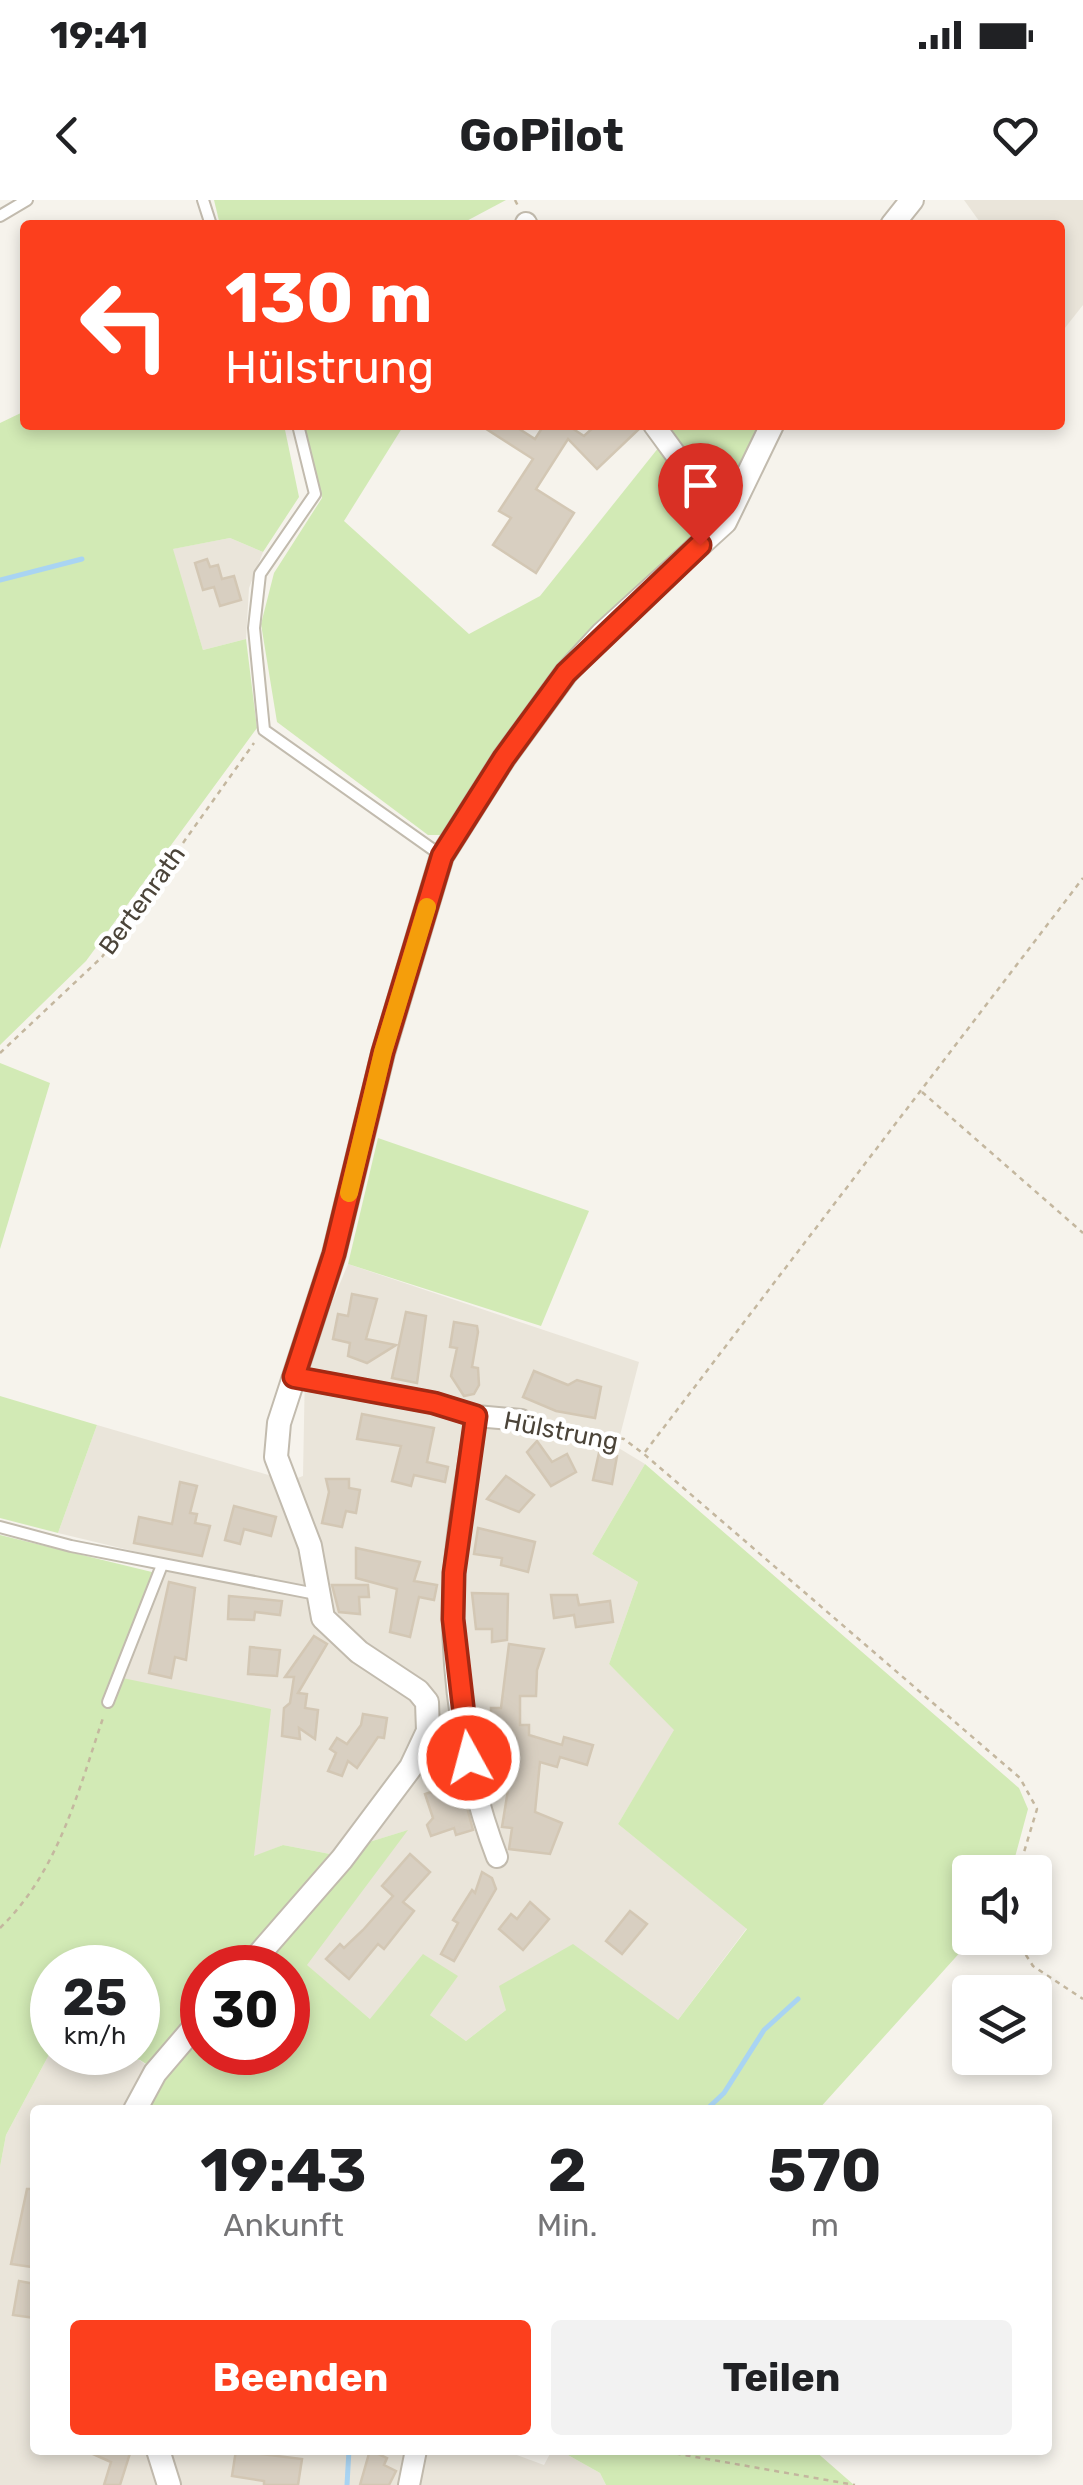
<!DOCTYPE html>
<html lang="de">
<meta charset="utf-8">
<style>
body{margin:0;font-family:Rubik,sans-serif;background:#f2f2f2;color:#202124;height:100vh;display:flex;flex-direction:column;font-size:38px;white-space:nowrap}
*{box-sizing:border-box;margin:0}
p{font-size:32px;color:#757577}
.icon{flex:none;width:55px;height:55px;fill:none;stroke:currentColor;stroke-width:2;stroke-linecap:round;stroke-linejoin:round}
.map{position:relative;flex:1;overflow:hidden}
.details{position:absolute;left:30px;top:1905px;width:1022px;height:350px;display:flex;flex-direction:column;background:#fff;border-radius:10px;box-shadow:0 5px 15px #0003}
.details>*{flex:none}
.guide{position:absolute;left:20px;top:20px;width:1045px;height:210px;border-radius:10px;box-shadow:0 5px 15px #0003;background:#fc3f1d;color:#fff;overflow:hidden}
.fabs{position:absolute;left:952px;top:1655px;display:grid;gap:20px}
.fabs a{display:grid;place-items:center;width:100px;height:100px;border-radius:10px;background:#fff;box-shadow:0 5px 15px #0003;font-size:50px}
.speed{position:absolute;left:30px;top:1745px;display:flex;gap:20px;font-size:50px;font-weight:700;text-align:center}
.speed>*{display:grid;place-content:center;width:130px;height:130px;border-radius:50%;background:#fff;box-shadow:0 5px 15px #0003;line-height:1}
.speed small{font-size:25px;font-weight:400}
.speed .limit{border:15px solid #d22;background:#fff;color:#111}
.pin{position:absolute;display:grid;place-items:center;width:85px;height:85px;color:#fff;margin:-102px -42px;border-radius:50% 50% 50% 0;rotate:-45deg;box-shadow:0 0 10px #0007}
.pin .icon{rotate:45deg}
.me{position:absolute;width:110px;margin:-55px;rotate:353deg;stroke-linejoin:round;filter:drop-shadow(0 0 8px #0008)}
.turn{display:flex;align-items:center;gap:35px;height:210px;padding:0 40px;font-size:45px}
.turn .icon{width:130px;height:130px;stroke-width:2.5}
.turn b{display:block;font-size:70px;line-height:85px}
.eta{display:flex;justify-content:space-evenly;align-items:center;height:170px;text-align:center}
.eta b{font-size:60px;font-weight:700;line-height:70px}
.button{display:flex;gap:20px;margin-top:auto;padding:20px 40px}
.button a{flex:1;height:115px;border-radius:10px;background:#fc3f1d;color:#fff;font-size:40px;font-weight:700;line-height:115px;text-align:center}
.button a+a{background:#f2f2f2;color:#202124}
.status{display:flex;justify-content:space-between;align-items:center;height:70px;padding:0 50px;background:#fff;direction:ltr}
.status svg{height:28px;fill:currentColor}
header{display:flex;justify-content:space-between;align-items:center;height:130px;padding:0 40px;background:#fff;font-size:45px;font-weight:700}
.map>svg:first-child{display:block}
.residential{fill:#eae5da}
.green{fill:#d2eab5;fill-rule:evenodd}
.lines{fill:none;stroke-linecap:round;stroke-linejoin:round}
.stream{stroke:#a9d4f2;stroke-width:5}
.building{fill:#d8cfc1;stroke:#d3c7b4;stroke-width:2.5}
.service-casing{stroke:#c2bbae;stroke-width:14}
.minor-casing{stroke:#c2bbae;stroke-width:24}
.tertiary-casing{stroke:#c2bbae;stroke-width:26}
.path{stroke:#c4b79f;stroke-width:2.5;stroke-dasharray:5 5;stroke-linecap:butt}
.service{stroke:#fff;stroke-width:10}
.minor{stroke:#fff;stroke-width:20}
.tertiary{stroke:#fff;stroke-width:22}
.route-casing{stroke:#a42913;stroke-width:25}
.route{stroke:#fc3f1d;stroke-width:18}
.slow{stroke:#f59e0b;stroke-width:18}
.labels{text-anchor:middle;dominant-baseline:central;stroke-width:9;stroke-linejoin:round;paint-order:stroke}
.street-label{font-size:25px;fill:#4b4439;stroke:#fff}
</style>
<div class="status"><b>19:41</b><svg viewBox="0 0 49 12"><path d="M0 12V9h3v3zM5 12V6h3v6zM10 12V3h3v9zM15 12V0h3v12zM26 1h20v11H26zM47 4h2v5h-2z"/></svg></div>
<header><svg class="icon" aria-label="back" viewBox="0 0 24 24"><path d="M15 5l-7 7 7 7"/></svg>GoPilot<svg class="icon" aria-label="heart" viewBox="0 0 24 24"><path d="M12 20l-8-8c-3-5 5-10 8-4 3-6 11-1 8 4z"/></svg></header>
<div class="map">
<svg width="1083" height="2285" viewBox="0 0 1083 2285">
<rect width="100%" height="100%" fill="#f6f3ec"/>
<!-- residential -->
<g class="residential">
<path d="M964,0H1083V105L1061,133L1060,25H982Z"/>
<path d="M230,338L263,352L249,388L246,439L203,450L172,349Z"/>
<path d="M348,1064L639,1162L617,1247L645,1264L592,1354L638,1382L609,1464L675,1530L618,1624L747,1728L678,1820L506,1810L466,1841L430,1815L370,1819L306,1765L405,1631L330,1654L283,1645L254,1657L112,1476L162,1358L58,1333L97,1225L289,1281L303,1276L305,1168Z"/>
<path d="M52,1849V1852L108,1853L139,1860L166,1878L147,1910H35V2250H503L544,2265L552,2250H559L600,2273L606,2285H0V1967L6,1935Z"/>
</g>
<!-- green -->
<g class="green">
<path d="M214,0H506L459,25H220Z"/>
<path d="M25,211V225H284L299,297L263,352L230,338L173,349L203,450L246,439L257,528L86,761L0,845V223Z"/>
<path d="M304,225H404L344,321L469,434L540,396L659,247L686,284L706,324L594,427L539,492L441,635H428L277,522L261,424L274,373L322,298Z"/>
<path d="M663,225H758L726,297L713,296Z"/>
<path d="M0,863L50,883L0,1049Z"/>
<path d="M378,938L589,1011L541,1126L348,1064Z"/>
<path d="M0,1196L97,1225L58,1333L0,1318Z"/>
<path d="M645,1264L1019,1588L1028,1609L1011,1672H970L973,1738L818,1910H147L166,1877L140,1860L108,1853L138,1852V1768H52V1849L6,1935L0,1967V1335L156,1373L113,1476L271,1509L254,1656L283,1645L330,1654L408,1630L307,1765L370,1819L423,1754L458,1776L430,1815L466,1841L506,1810L499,1786L573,1744L678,1820L747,1729L618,1624L674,1530L609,1464L638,1382L592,1354ZM202,1768H288V1852H202Z"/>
<path d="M559,2250H814L854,2285H606L600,2273Z"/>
</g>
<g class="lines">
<!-- stream -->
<g class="stream">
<path d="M0,380L82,359"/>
<path d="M706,1910L724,1893L764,1830L798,1799"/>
<path d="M347,2285L349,2250"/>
</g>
</g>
<!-- building -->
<g class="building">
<path d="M480,225H513L535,239L544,225H567L584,236L596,225L641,227L597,269L568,239L536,289L574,313L536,373L493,345L511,318L499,311L533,259Z"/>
<path d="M207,359L210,367L218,365L222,379L234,376L241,400L220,406L214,387L203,390L195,363Z"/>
<path d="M352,1094L377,1099L366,1139L396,1145L367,1163L348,1156L350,1143L333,1139L338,1114L348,1116Z"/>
<path d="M406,1112L426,1116L417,1183L392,1178Z"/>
<path d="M454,1122L477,1126L478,1132L472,1167L478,1168L479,1185L474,1194L464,1196L451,1176L457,1148L450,1147Z"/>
<path d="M534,1171L568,1185L577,1180L601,1187L595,1218L556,1211L523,1197Z"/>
<path d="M362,1214L434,1228L427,1262L448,1267L445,1282L414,1275L411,1286L392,1281L401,1246L357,1239Z"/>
<path d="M537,1241L552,1262L567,1254L576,1272L551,1286L527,1252Z"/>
<path d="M599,1253L617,1256L612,1284L593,1280Z"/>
<path d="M506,1276L534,1295L519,1312L487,1299Z"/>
<path d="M326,1279H349V1288L360,1290L356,1313L346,1311L342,1327L322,1323L329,1292Z"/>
<path d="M180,1282L197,1286L190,1313L197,1314L195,1323L210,1326L202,1356L134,1343L139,1317L172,1324Z"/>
<path d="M234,1306L276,1317L271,1336L244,1329L240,1344L225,1340Z"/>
<path d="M478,1328L535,1342L528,1372L501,1365L502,1358L474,1354Z"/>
<path d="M356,1348L420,1362L414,1381L437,1385L434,1400L419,1397L410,1437L390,1432L397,1389L356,1378Z"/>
<path d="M169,1382L195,1388L186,1460L175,1457L171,1478L149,1473Z"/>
<path d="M332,1385H368L369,1397H359L360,1414L339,1412Z"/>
<path d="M472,1393L508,1394L507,1440L492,1442V1429H476Z"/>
<path d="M551,1395H577L579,1405L610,1401L613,1422L576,1427L574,1415L554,1418Z"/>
<path d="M229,1396L282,1401L280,1415L255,1412L254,1420L228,1419Z"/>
<path d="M314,1436L327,1444L298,1493L307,1494L305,1508L318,1510L315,1539L299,1528L300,1539L282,1536L284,1508L290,1503L294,1477H285Z"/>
<path d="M509,1444L544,1449L537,1470L536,1496H520V1525H529V1535L562,1545L564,1537L593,1545L587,1565L560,1557L557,1567L540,1562L535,1612L562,1623L550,1654L509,1649L512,1628L502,1627L513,1559L507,1558V1544L492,1545L491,1508H501Z"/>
<path d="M250,1447L280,1450L277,1476L248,1474Z"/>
<path d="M363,1514L387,1518L384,1538L378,1537L357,1568L348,1561L342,1576L328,1571L336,1553L330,1549L337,1538L347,1544L361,1525Z"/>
<path d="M457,1569L473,1630L456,1635L454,1628L431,1636L427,1625L433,1618L425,1594L437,1590L432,1576Z"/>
<path d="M410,1654L430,1672L403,1702L414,1711L384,1749L378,1744L349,1779L326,1759L340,1744L344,1748L363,1730L393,1696L382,1686Z"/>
<path d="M482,1672L492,1678L496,1689L454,1761L441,1754L458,1723L453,1720L472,1690L475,1693Z"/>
<path d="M530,1702L549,1719L523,1750L499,1729L511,1714L517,1719Z"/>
<path d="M630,1711L647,1724L622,1754L606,1741Z"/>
<path d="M27,1989H35L32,2067L11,2064Z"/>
<path d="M19,2081L35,2084V2118L13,2115Z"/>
<path d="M84,2250H131L120,2285H104L111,2262Z"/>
<path d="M236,2250H262L261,2254L302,2259L298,2285H264V2281L232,2276Z"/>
<path d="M370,2250L387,2258L384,2265L396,2271L389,2285H360Z"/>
</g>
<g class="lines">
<defs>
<g id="service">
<path d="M203,0L211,25"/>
<path d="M0,16L27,0"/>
<path d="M298,225L315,294L260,374L254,428L264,530L442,656"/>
<path d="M0,1327L71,1346L316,1394"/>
<path d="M108,1502L162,1365"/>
</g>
<g id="minor">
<path d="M526,23L527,25"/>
<path d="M654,225L725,322"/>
<path d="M294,1177L434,1203L476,1216L521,1220"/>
<path d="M476,1216C469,1269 457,1324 454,1377C449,1469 464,1571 497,1657"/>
<path d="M409,2285L416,2250"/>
</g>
<g id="tertiary">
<path d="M892,25L912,0"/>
<path d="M247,1768L342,1659L411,1567L428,1531L427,1502L418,1491L359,1452L323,1418L310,1346L276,1257L279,1223L334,1054L383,853L442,656L504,558L566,473L602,434L725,322L772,225"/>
<path d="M135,1910L155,1873L202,1818"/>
<path d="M158,2250L169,2285"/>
</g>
</defs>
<!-- service casing -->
<use href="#service" class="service-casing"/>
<!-- minor casing -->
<use href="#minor" class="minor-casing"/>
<!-- tertiary casing -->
<use href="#tertiary" class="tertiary-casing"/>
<!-- path -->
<g class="path">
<path d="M515,0L519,8"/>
<path d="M0,853L102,757L254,543"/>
<path d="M922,892L1083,1033"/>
<path d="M541,1224L624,1239L644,1254L1020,1578L1037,1609L1018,1672"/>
<path d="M645,1252L1083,678"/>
<path d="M0,1728C58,1672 78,1592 103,1518"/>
<path d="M1015,1738L1033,1766L1083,1799"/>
<path d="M656,2250L855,2285"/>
</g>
<!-- service -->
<use href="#service" class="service"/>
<!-- minor -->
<use href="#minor" class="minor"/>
<!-- tertiary -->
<use href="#tertiary" class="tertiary"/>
</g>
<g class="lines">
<defs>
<path id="route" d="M469,1558L453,1419L454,1373L476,1216L434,1203L294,1177L334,1054L383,852L442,656L504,558L566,473L700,345"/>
</defs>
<!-- route casing -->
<use href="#route" class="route-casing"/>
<!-- route -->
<use href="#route" class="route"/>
<!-- slow -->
<path class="slow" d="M349,993L383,852L427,707"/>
</g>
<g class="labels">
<!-- street labels -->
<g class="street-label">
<text transform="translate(142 700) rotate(-54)">Bertenrath</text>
<text transform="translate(561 1231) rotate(11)">Hülstrung</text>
</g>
</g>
</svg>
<div class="fabs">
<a><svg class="icon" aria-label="sound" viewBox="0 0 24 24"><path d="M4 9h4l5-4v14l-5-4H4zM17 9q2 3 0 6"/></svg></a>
<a><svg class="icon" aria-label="layers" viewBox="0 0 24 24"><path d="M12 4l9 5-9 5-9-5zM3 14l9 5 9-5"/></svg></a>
</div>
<div class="speed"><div>25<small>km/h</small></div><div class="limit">30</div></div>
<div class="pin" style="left:700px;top:345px;background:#d93025"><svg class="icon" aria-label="arrive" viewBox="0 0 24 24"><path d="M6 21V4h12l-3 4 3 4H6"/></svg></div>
<svg class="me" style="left:469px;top:1558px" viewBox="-20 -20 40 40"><circle r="17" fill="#fc3f1d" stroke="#fff" stroke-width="3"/><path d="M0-11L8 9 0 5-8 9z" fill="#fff"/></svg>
<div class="guide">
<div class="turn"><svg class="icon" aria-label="left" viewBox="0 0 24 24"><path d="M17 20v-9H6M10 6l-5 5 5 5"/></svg><div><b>130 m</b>Hülstrung</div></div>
</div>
<section class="details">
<div class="eta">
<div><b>19:43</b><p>Ankunft</p></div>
<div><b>2</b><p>Min.</p></div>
<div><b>570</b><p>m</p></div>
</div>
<div class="button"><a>Beenden</a><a>Teilen</a></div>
</section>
</div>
